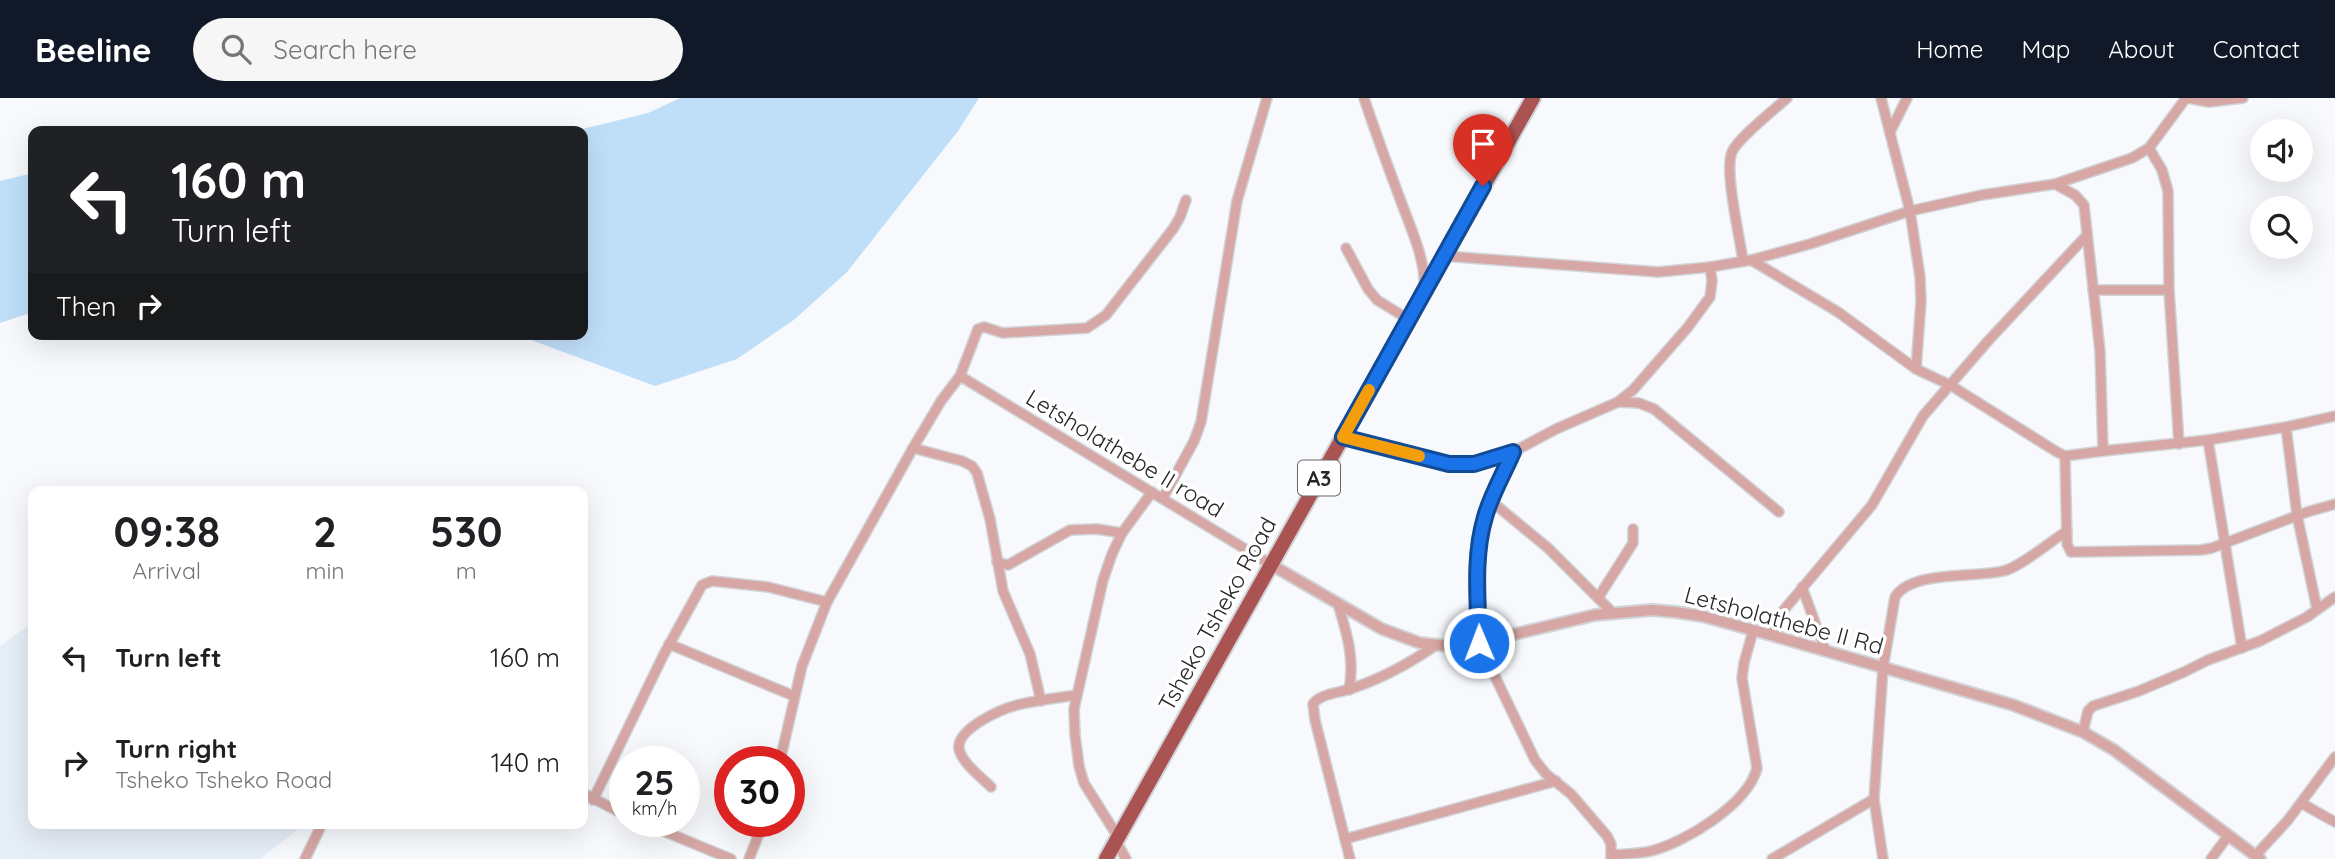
<!DOCTYPE html>
<style>
body{margin:0;font-family:Quicksand,sans-serif;background:#f6f6f6;color:#202124;height:100vh;display:flex;flex-direction:column;font-size:26px;white-space:nowrap}
*{box-sizing:border-box;margin:0}
p{font-size:23px;color:#757577}
.icon{flex:none;width:38px;height:38px;fill:none;stroke:currentColor;stroke-width:2;stroke-linecap:round;stroke-linejoin:round}
.map{position:relative;flex:1;overflow:hidden}
.side{position:absolute;left:28px;top:388px;width:560px;height:343px;display:flex;flex-direction:column;background:#fff;border-radius:14px;box-shadow:0 7px 28px #0002}
.side>*{flex:none}
.guide{position:absolute;left:28px;top:28px;width:560px;height:214px;border-radius:14px;box-shadow:0 7px 28px #0002;background:#202124;color:#fff;overflow:hidden}
.buttons{position:absolute;left:2250px;top:21px;display:grid;gap:14px}
.buttons a{display:grid;place-items:center;width:63px;height:63px;border-radius:50%;background:#fff;box-shadow:0 7px 28px #0002;font-size:35px}
.speed{position:absolute;left:609px;top:648px;display:flex;gap:14px;font-size:35px;font-weight:700;text-align:center}
.speed>*{display:grid;place-content:center;width:91px;height:91px;border-radius:50%;background:#fff;box-shadow:0 7px 28px #0002;line-height:1}
.speed small{font-size:18px;font-weight:400}
.speed .limit{border:10px solid #d22;background:#fff;color:#111}
.pin{position:absolute;display:grid;place-items:center;width:60px;height:60px;color:#fff;margin:-72px -30px;border-radius:50% 50% 50% 0;rotate:-45deg;box-shadow:0 0 7px #0007}
.pin .icon{rotate:45deg}
.me{position:absolute;width:77px;margin:-38px;rotate:359deg;stroke-linejoin:round;filter:drop-shadow(0 0 5px #0008)}
.turn{display:flex;align-items:center;gap:24px;height:147px;padding:0 28px;font-size:32px}
.turn .icon{width:91px;height:91px;stroke-width:2.5}
.turn b{display:block;font-size:49px;line-height:60px}
.then{display:flex;align-items:center;height:66px;padding:0 28px;background:#0003;gap:14px;font-size:26px}
.eta{display:flex;justify-content:space-evenly;align-items:center;height:119px;text-align:center}
.eta b{font-size:42px;font-weight:700;line-height:49px}
ul{padding:0;list-style:none}
li{display:flex;align-items:center;gap:21px;height:105px;padding:0 28px}
li div{flex:1}
li b{display:block;font-size:26px}
li em{font-style:normal}
header{display:flex;align-items:center;gap:42px;box-sizing:border-box;height:98px;padding:0 35px;background:#111827;color:#fff}
header strong{font-size:33px}
nav{display:flex;gap:38px;margin-inline-start:auto;font-size:24px}
.search{width:490px;height:63px;background:#f6f6f6;display:flex;align-items:center;gap:18px;box-sizing:border-box;padding:0 24px;border-radius:38px;color:#757577;font-size:26px}
.map>svg:first-child{display:block}
.built{fill:#e6eef7}
.water{fill:#bfdff9}
.lines{fill:none;stroke-linecap:round;stroke-linejoin:round}
.minor-casing{stroke:#d1d3d6;stroke-width:12}
.tertiary-casing{stroke:#d1d3d6;stroke-width:14}
.trunk-casing{stroke:#d1d3d6;stroke-width:18}
.minor{stroke:#d6a7a4;stroke-width:9}
.tertiary{stroke:#d6a7a4;stroke-width:10}
.trunk{stroke:#a95452;stroke-width:14}
.route-casing{stroke:#114b97;stroke-width:18}
.route{stroke:#1a73e8;stroke-width:12}
.slow{stroke:#f59e0b;stroke-width:12}
.labels{text-anchor:middle;dominant-baseline:central;stroke-width:7;stroke-linejoin:round;paint-order:stroke}
.shield{fill:#fff;stroke:#666768;stroke-width:2}
.shield-label{font-size:21px;font-weight:bold;fill:#252627}
.street-label{font-size:23px;fill:#252627;stroke:#fff}
</style>
<header>
<strong>Beeline</strong>
<div class="search"><svg class="icon" aria-label="search" viewBox="0 0 24 24"><circle cx="10" cy="10" r="6"/><path d="M15 15l6 6"/></svg>Search here</div>
<nav><a>Home</a><a>Map</a><a>About</a><a>Contact</a></nav>
</header>
<div class="map">
<svg width="2335" height="761" viewBox="0 0 2335 761">
<rect width="100%" height="100%" fill="#f7f9fc"/>
<!-- built -->
<path class="built" d="M33,524V726H305L260,761H0V548Z"/>
<!-- water -->
<g class="water">
<path d="M680,0H979L958,33L847,174L795,221L737,261L655,288L515,236H583V33H574L648,15Z"/>
<path d="M33,75V214L0,225V83Z"/>
</g>
<g class="lines">
<defs>
<g id="minor">
<path d="M1364,0C1375,33 1387,66 1399,98C1408,124 1426,161 1424,188"/>
<path d="M1881,0L1910,113L1920,179L1921,203L1916,271"/>
<path d="M2188,0L2209,4L2243,0"/>
<path d="M1890,34L1907,0"/>
<path d="M2149,50L2162,72L2168,93L2169,192L2179,346"/>
<path d="M2055,86L2075,97L2084,107L2100,253L2103,353L2208,342L2286,329L2335,318"/>
<path d="M1346,150L1368,191L1377,202L1408,221"/>
<path d="M1444,158L1658,174L1710,169L1751,162L1810,146L1910,113L1982,97L2055,86L2132,60L2149,50L2186,0"/>
<path d="M1751,162L1838,214L1916,271L1950,287L2057,354L2065,358L2103,353"/>
<path d="M1743,163C1740,140 1724,73 1732,54C1738,40 1774,12 1787,0"/>
<path d="M2093,192H2169"/>
<path d="M960,278L1270,466"/>
<path d="M1618,304L1639,305L1654,311L1779,414"/>
<path d="M2286,329L2297,417L2317,511"/>
<path d="M1343,339L1449,366H1474L1513,354L1556,331L1618,304L1633,292L1688,229L1710,199L1712,183L1710,169"/>
<path d="M2208,342L2242,550"/>
<path d="M913,350L962,363L972,368L977,375L990,421L1003,493L1030,556L1041,603"/>
<path d="M1513,354L1491,403L1481,436L1477,472L1479,545L1535,662L1546,676L1571,696L1607,738L1611,746V761"/>
<path d="M2065,358L2067,446L2071,454L2201,452L2212,450L2307,414L2335,406"/>
<path d="M1163,400L1194,343L1201,324L1237,103L1267,0"/>
<path d="M1491,403L1548,450L1613,515"/>
<path d="M997,464L1008,467L1070,432L1097,431L1122,435"/>
<path d="M1802,489L1825,552"/>
<path d="M1598,500L1633,445V431"/>
<path d="M1338,506C1347,536 1355,561 1349,592"/>
<path d="M1771,537L1783,513L1872,407L1923,318L1988,243L2087,137"/>
<path d="M669,546L794,598"/>
<path d="M2083,634L2088,613L2093,608L2139,593L2184,574L2208,562L2260,543L2307,519L2335,499"/>
<path d="M780,663L802,568L827,504L913,350L941,303L960,278L978,231L984,229L1003,235L1087,230L1106,217L1173,131L1180,119L1186,102"/>
<path d="M991,689C981,679 962,665 959,651C956,631 1001,611 1017,607C1036,602 1057,600 1077,597"/>
<path d="M583,695L625,717"/>
<path d="M593,702L663,558L702,487L712,483L768,489L827,504"/>
<path d="M2301,705L2335,724"/>
<path d="M639,723L731,761"/>
<path d="M1118,739L1084,685L1079,668L1075,637L1074,611L1103,482L1112,456L1122,435L1152,394"/>
<path d="M1345,741L1556,683"/>
<path d="M1116,743L1126,761"/>
<path d="M1612,757C1625,756 1639,756 1651,753C1686,744 1748,706 1757,670L1742,580L1744,565L1753,533"/>
<path d="M2255,758L2288,722L2335,659"/>
<path d="M305,761L322,726"/>
<path d="M749,761L764,723"/>
<path d="M1350,761L1315,622L1313,606C1321,595 1340,595 1353,590C1383,580 1410,565 1436,547"/>
<path d="M1772,761L1874,701"/>
<path d="M1883,761L1874,701L1883,570L1895,499C1911,472 1976,480 2003,473C2019,470 2051,443 2067,433"/>
<path d="M2211,761L2228,738"/>
</g>
<path id="tertiary" d="M1270,466L1382,531L1420,545L1448,548L1469,547L1595,517L1652,512L1675,514L1702,518L1771,537L2013,607L2083,634L2114,652L2260,761"/>
<path id="trunk" d="M1106,761L1533,0"/>
</defs>
<!-- minor casing -->
<use href="#minor" class="minor-casing"/>
<!-- tertiary casing -->
<use href="#tertiary" class="tertiary-casing"/>
<!-- trunk casing -->
<use href="#trunk" class="trunk-casing"/>
<!-- minor -->
<use href="#minor" class="minor"/>
<!-- tertiary -->
<use href="#tertiary" class="tertiary"/>
<!-- trunk -->
<use href="#trunk" class="trunk"/>
</g>
<g class="lines">
<defs>
<path id="route" d="M1479,545C1478,503 1473,459 1485,419C1491,397 1504,375 1513,354L1474,366H1449L1343,339L1483,88"/>
</defs>
<!-- route casing -->
<use href="#route" class="route-casing"/>
<!-- route -->
<use href="#route" class="route"/>
<!-- slow -->
<path class="slow" d="M1369,292L1343,339L1419,358"/>
</g>
<g class="labels">
<!-- shield labels -->
<rect class="shield" x="1298" y="362.5" width="42" height="35" rx="5"/>
<g class="shield-label">
<text x="1319" y="380">A3</text>
</g>
<!-- street labels -->
<g class="street-label">
<text transform="translate(1125 355) rotate(31)">Letsholathebe II road</text>
<text transform="translate(1217 516) rotate(-61)">Tsheko Tsheko Road</text>
<text transform="translate(1784 522) rotate(15)">Letsholathebe II Rd</text>
</g>
</g>
</svg>
<div class="buttons">
<a><svg class="icon" aria-label="sound" viewBox="0 0 24 24"><path d="M4 9h4l5-4v14l-5-4H4zM17 9q2 3 0 6"/></svg></a>
<a><svg class="icon" aria-label="search" viewBox="0 0 24 24"><circle cx="10" cy="10" r="6"/><path d="M15 15l6 6"/></svg></a>
</div>
<div class="speed"><div>25<small>km/h</small></div><div class="limit">30</div></div>
<div class="pin" style="left:1483px;top:88px;background:#d93025"><svg class="icon" aria-label="arrive" viewBox="0 0 24 24"><path d="M6 21V4h12l-3 4 3 4H6"/></svg></div>
<svg class="me" style="left:1479px;top:545px" viewBox="-20 -20 40 40"><circle r="17" fill="#1a73e8" stroke="#fff" stroke-width="3"/><path d="M0-11L8 9 0 5-8 9z" fill="#fff"/></svg>
<div class="guide">
<div class="turn"><svg class="icon" aria-label="left" viewBox="0 0 24 24"><path d="M17 20v-9H6M10 6l-5 5 5 5"/></svg><div><b>160 m</b>Turn left</div></div>
<div class="then">Then<svg class="icon" aria-label="right" viewBox="0 0 24 24"><path d="M7 20v-9h11M14 6l5 5-5 5"/></svg></div>
</div>
<section class="side">
<div class="eta">
<div><b>09:38</b><p>Arrival</p></div>
<div><b>2</b><p>min</p></div>
<div><b>530</b><p>m</p></div>
</div>
<ul>
<li><svg class="icon" aria-label="left" viewBox="0 0 24 24"><path d="M17 20v-9H6M10 6l-5 5 5 5"/></svg><div><b>Turn left</b></div><em>160 m</em></li>
<li><svg class="icon" aria-label="right" viewBox="0 0 24 24"><path d="M7 20v-9h11M14 6l5 5-5 5"/></svg><div><b>Turn right</b><p>Tsheko Tsheko Road</p></div><em>140 m</em></li>
</ul>
</section>
</div>
